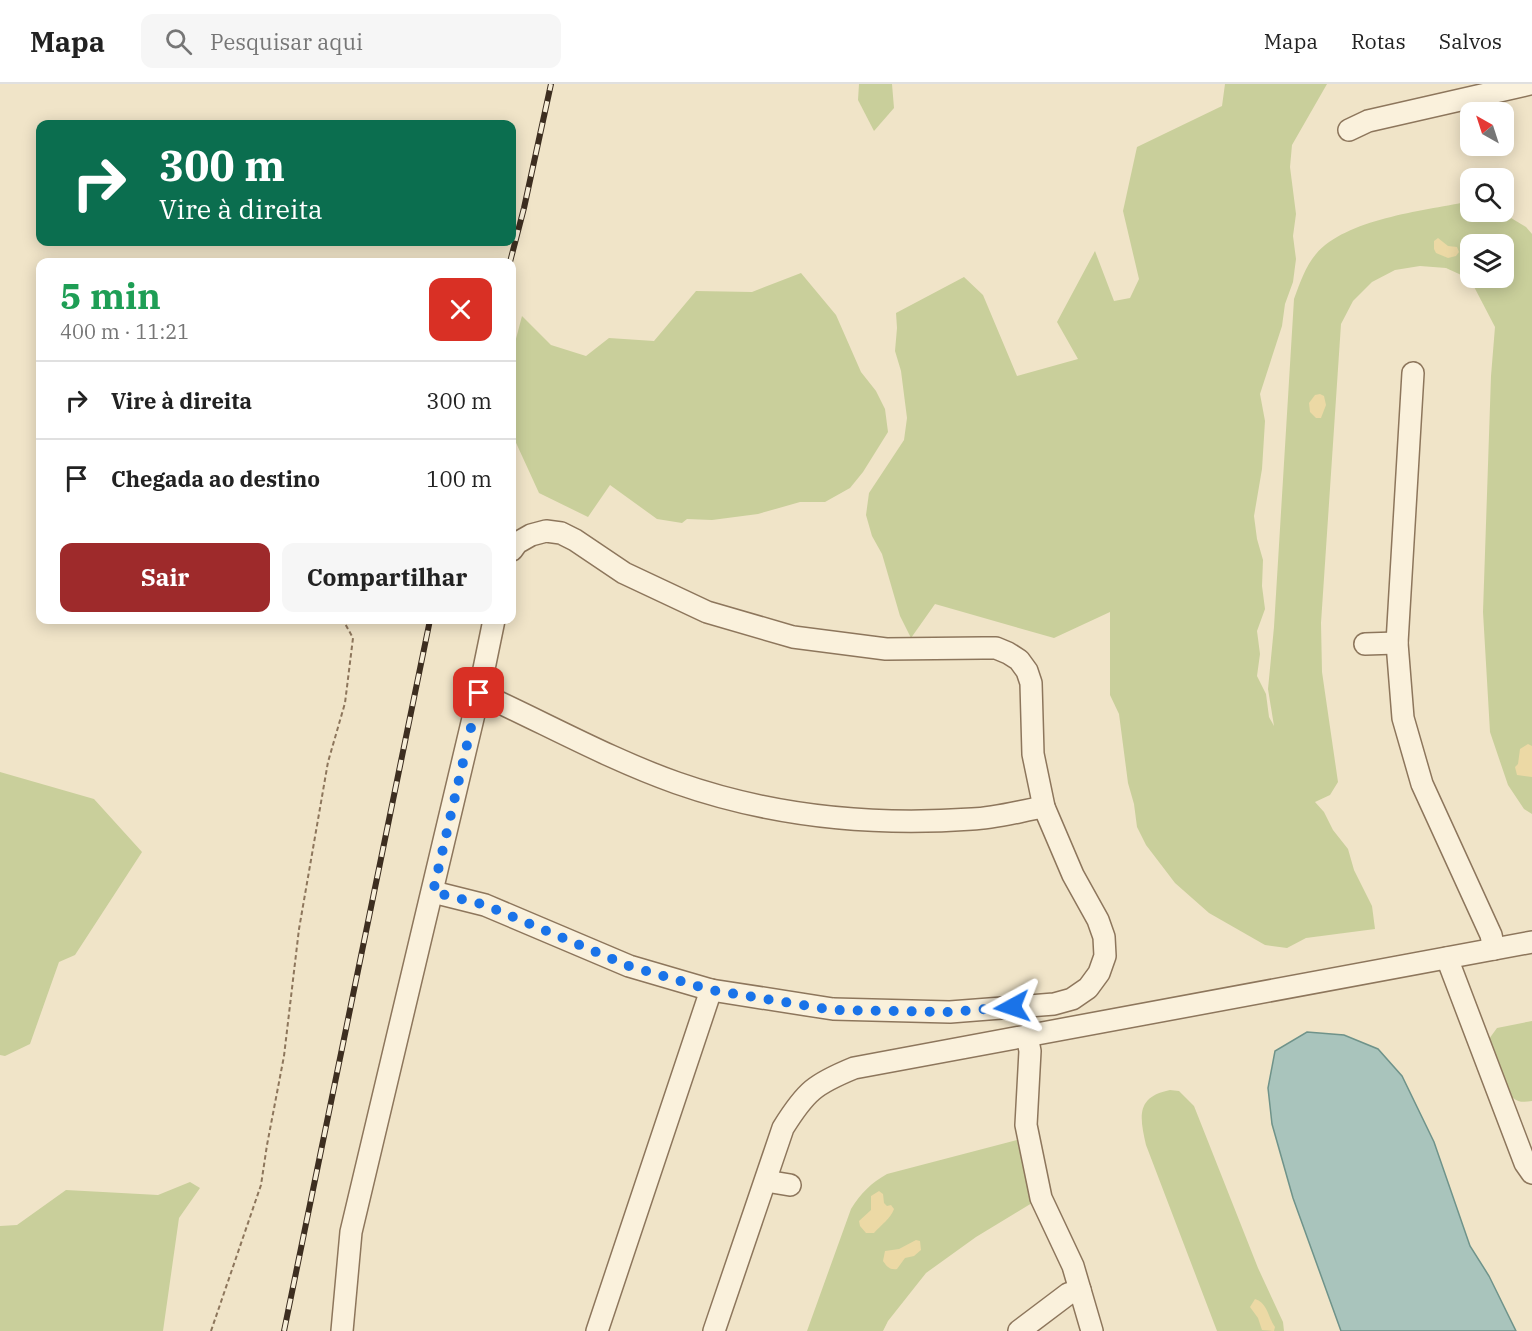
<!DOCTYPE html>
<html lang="pt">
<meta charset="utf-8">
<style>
body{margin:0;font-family:"IBM Plex Serif",serif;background:#f6f6f6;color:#222;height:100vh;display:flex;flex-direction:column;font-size:22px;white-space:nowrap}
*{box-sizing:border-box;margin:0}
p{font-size:20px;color:#767676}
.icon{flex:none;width:33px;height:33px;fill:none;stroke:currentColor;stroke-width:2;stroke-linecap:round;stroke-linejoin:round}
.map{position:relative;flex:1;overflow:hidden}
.drawer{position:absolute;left:36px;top:174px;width:480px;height:366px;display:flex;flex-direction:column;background:#fff;border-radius:12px;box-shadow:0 3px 15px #0003}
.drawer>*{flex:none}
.banner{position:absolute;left:36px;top:36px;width:480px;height:126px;border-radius:12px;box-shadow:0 3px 15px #0003;background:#0b6e4f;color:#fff;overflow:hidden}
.needle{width:39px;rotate:321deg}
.tools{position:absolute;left:1460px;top:18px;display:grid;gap:12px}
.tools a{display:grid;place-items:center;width:54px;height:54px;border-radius:12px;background:#fff;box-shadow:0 3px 15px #0003;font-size:30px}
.pin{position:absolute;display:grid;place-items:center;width:51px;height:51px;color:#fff;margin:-26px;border-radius:12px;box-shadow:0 3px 9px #0006}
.me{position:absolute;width:66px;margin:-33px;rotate:265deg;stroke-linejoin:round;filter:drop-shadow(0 0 4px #0008)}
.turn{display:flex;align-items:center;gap:21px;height:126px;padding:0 24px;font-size:27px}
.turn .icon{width:78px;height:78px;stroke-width:2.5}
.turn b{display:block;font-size:42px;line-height:51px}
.round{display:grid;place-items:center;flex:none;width:63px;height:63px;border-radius:12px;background:#f6f6f6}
.head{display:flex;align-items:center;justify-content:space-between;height:102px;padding:0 24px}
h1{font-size:36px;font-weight:800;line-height:45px;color:#1e9e55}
.cta{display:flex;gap:12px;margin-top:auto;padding:12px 24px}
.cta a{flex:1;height:69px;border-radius:12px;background:#9e2a2b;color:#fff;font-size:24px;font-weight:800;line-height:69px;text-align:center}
.cta a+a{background:#f6f6f6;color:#222}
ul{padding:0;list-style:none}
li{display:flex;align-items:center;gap:18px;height:78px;padding:0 24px;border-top:2px solid #e0e0e0}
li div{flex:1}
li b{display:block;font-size:22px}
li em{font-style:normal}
header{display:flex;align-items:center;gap:36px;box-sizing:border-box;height:84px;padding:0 30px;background:#fff;border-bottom:2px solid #e0e0e0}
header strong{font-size:28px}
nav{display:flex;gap:33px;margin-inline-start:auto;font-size:21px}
.search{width:420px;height:54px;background:#f6f6f6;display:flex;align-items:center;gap:15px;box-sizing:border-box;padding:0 21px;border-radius:12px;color:#767676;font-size:22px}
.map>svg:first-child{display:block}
.green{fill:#c9cf9b;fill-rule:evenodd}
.sand{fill:#ecd9a5}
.water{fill:#a9c4bc;stroke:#6f938a;stroke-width:1.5}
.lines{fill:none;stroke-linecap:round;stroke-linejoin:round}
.minor-casing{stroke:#8d765c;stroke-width:24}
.path{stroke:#8d765c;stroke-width:2;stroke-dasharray:4.5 3;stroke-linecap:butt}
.minor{stroke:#faf1dc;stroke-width:21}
.rail-casing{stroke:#3d2e20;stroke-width:6}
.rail{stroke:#f7eed8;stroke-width:4;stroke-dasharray:11;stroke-linecap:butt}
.route{stroke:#1a73e8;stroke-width:10;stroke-dasharray:0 18}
</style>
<header>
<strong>Mapa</strong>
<div class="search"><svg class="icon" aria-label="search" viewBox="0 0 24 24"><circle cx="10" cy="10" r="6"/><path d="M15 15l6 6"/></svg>Pesquisar aqui</div>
<nav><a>Mapa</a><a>Rotas</a><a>Salvos</a></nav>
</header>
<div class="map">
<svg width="1532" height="1247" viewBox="0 0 1532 1247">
<rect width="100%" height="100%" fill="#f0e4c8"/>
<!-- green -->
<g class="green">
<path d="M859,0H892L894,24L874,47L858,16Z"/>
<path d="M1225,0H1327L1292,61L1290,83L1296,130L1293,152L1296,175L1293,198L1285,220L1282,242L1260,310L1265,337L1262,385L1254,432L1257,455L1263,476L1262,502L1265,525L1257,547L1260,570L1257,592L1266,610L1269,633L1274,642L1268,605L1274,543L1294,215C1300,199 1305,183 1316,170C1346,135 1422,127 1466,118L1470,119V128H1501L1526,143L1532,150V730L1524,725L1508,701L1490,648L1483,528L1491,292L1495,243L1470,195L1446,184L1420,182L1395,186L1372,198L1353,217L1341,240L1321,539L1322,588L1338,698L1330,711L1315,718L1324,728L1333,746L1348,765L1354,786L1372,822L1375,845L1306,854L1287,864L1265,861L1209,829L1175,799L1146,761L1137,743L1134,720L1128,699L1119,630L1110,611V528L1054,554L935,520L911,554L900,532L882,470L872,452L866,431L869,409L904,356L907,334L901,287L895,267L897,244L896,229L964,193L983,211L1017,292L1078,275L1057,238L1095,167L1114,217L1130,214L1139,195L1123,127L1137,63L1222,22ZM1470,160H1503V194H1470Z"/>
<path d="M801,189L836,231L861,288L876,307L885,325L888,348L863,388L850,404L825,418H800L758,430L712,436L687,435L682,439L657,435L610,401L588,433L539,409L512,350V270L522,232L551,261L586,272L609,254L654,257L696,207L752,208Z"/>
<path d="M0,688L94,715L142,768L75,871L59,878L30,960L5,972L0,971Z"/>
<path d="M1532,937V1017C1525,1018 1519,1019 1513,1014C1505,1006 1494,968 1489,955L1497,944Z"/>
<path d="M1170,1006L1179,1007L1194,1022L1258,1184L1283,1238L1284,1247H1217L1146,1061C1140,1034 1135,1013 1170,1006Z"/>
<path d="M1017,1056L1032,1119L976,1153L926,1189L888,1237L883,1247H807L851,1125C861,1109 871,1099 887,1090Z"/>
<path d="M190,1098L200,1104L179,1134L163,1247H0V1142L17,1141L66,1106L158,1111Z"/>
</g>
<!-- sand -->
<g class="sand">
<path d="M1438,154L1448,162L1457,163L1459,168L1456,172L1448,174L1436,169L1434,165V157Z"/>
<path d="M1320,310L1324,312L1326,321L1321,334H1316L1310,328L1309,319L1315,311Z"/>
<path d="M1528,660L1532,662V693L1517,691L1515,683L1518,680L1520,665Z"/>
<path d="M879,1107L883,1110L884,1119L887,1122L891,1121L894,1125C891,1134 881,1141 874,1149H866L860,1142L859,1137L871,1126V1112Z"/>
<path d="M916,1156L920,1157L921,1166L914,1172L905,1174L897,1185C890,1186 887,1183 883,1177L885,1167L899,1165Z"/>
<path d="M1255,1215C1268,1219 1268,1234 1275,1243L1274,1247L1262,1246L1258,1234L1250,1223Z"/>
</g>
<!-- water -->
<path class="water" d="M1307,948L1344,951L1378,965L1402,992L1434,1058L1470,1162L1489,1192L1516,1247H1341L1293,1114L1272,1040L1268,1004L1275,967Z"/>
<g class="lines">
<defs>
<g id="minor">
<path d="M1349,46L1368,37L1530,0"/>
<path d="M1413,289L1397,559L1403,634L1422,700L1491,851L1494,865"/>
<path d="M1365,560L1397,559"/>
<path d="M479,609C545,639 609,675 677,699C771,732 873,742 972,735C996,734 1020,727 1044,723"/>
<path d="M433,808L485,821L629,882L711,906L833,925L950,928L1054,920L1072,915L1088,904L1099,889L1105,872L1104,853L1098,836L1073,791L1044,723L1033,670L1031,599L1027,587L1019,576L1008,569L996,564H983L886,565L793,553L707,528L624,489L575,456L561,449L546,447L531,451L517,459L512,466"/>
<path d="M1447,874L1525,1079L1532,1089"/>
<path d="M1027,952L1030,967L1026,1041L1041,1114L1073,1182L1092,1247"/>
<path d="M766,1097L790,1101"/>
<path d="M342,1247L351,1148L479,609L494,536"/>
<path d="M597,1247L711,906"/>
<path d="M714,1247L783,1044C806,1007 815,1000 854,984L1532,858"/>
<path d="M1019,1247L1068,1210L1080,1206"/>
</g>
</defs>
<!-- minor casing -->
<use href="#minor" class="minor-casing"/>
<!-- path -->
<path class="path" d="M211,1247L261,1101L267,1061L284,972L299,845L328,678L345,619L353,554L343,536"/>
<!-- minor -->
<use href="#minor" class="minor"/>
<defs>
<g id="rail">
<path d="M510,178L524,124L551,0"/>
<path d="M284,1247L430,536"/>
</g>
</defs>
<!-- rail casing -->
<use href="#rail" class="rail-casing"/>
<!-- rail -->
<use href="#rail" class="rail"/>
</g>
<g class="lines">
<!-- route -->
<path class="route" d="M479,609L433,808L485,821L629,882L711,906L833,926L950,928L1012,923"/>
</g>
</svg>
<div class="tools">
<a><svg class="needle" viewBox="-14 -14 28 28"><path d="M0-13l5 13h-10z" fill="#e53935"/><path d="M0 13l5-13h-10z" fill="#767676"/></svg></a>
<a><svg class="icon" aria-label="search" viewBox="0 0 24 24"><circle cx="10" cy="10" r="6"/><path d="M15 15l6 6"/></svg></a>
<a><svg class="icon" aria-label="layers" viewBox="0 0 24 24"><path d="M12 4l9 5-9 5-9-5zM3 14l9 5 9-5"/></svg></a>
</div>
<div class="pin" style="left:479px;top:609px;background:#d93025"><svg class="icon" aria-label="arrive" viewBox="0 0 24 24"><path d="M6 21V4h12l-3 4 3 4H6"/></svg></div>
<svg class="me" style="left:1012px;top:923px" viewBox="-20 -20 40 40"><path d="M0-17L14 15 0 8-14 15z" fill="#1a73e8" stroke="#fff" stroke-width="4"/></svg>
<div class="banner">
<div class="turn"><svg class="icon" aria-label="right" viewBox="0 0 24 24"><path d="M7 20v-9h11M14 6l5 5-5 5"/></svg><div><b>300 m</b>Vire à direita</div></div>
</div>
<section class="drawer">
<div class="head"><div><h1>5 min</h1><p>400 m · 11:21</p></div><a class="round" style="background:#d93025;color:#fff"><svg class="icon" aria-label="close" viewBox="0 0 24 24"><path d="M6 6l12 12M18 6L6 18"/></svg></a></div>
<ul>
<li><svg class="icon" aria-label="right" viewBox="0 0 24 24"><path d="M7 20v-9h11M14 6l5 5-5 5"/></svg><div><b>Vire à direita</b></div><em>300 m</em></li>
<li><svg class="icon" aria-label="arrive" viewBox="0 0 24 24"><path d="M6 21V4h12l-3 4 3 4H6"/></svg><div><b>Chegada ao destino</b></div><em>100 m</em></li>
</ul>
<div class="cta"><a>Sair</a><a>Compartilhar</a></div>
</section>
</div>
